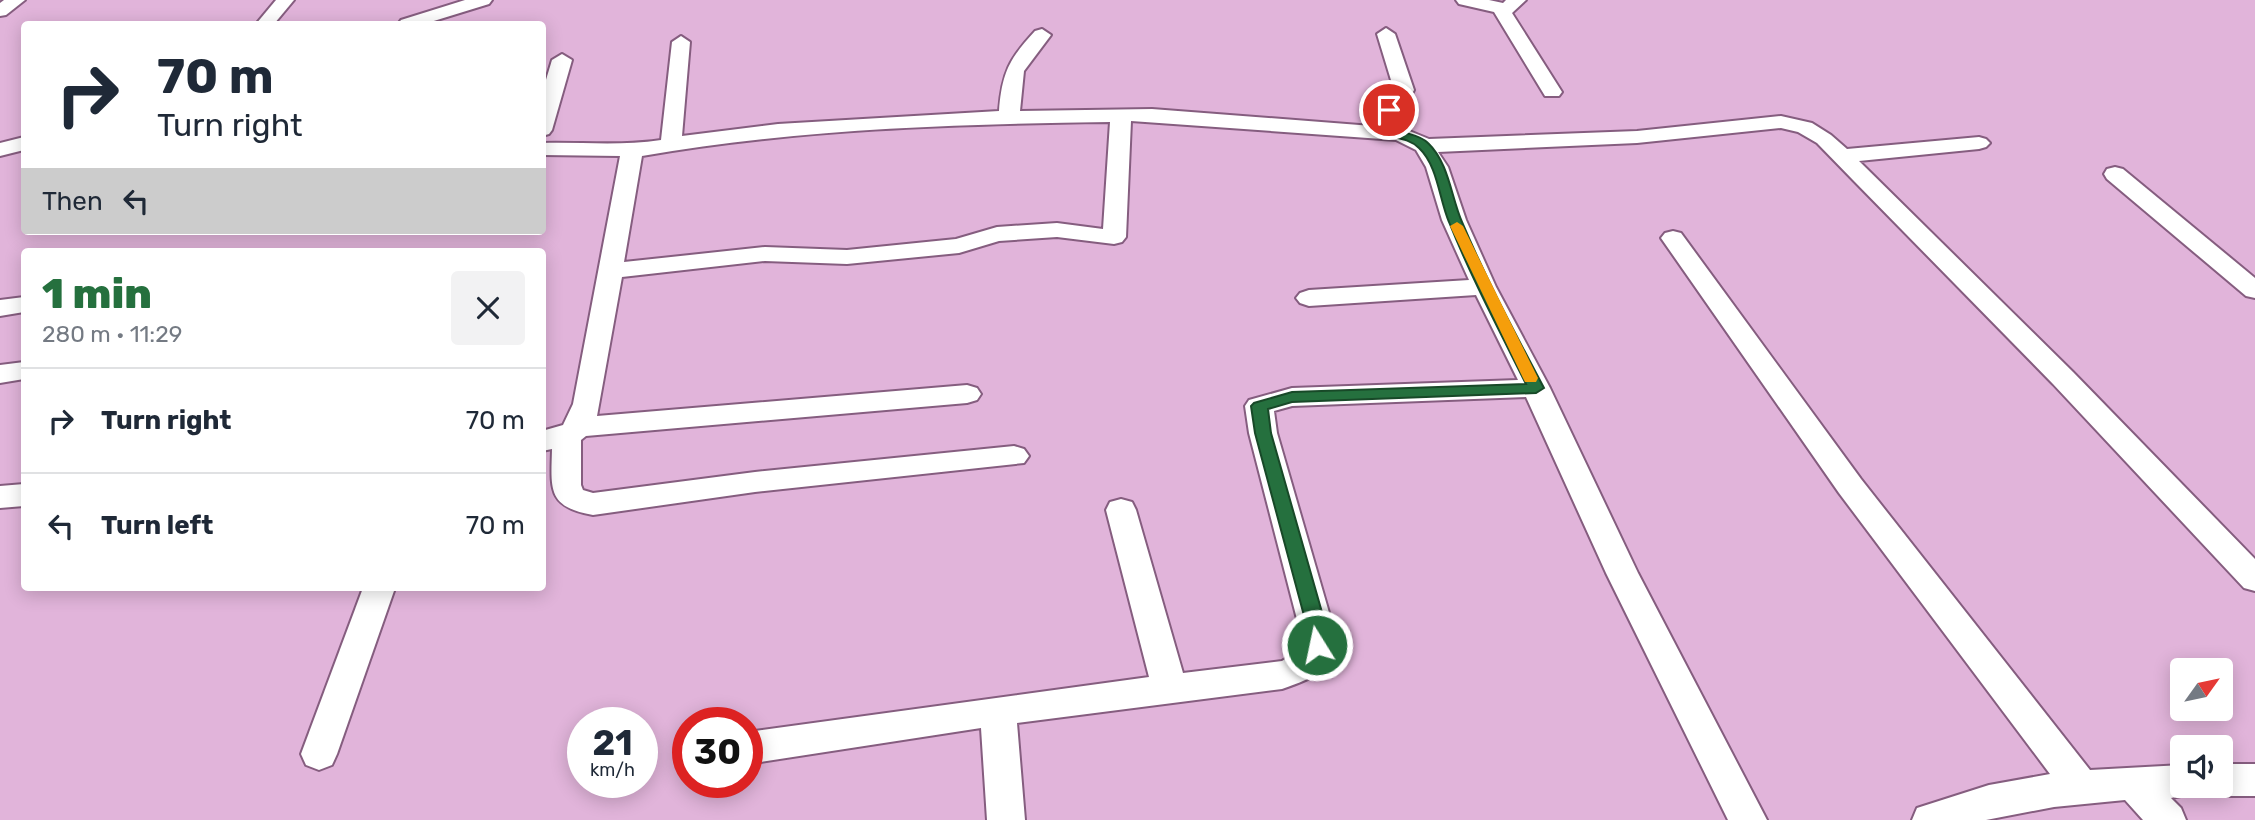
<!DOCTYPE html>
<meta charset="utf-8">
<style>
body{margin:0;font-family:Rubik,sans-serif;background:#f2f2f3;color:#1f2937;height:100vh;display:flex;flex-direction:column;font-size:26px;white-space:nowrap}
*{box-sizing:border-box;margin:0}
p{font-size:23px;color:#747a83}
.icon{flex:none;width:38px;height:38px;fill:none;stroke:currentColor;stroke-width:2;stroke-linecap:round;stroke-linejoin:round}
.map{position:relative;flex:1;overflow:hidden}
.panel{position:absolute;left:21px;top:248px;width:525px;height:343px;display:flex;flex-direction:column;background:#fff;border-radius:7px;box-shadow:0 4px 18px #0003}
.panel>*{flex:none}
.top-card{position:absolute;left:21px;top:21px;width:525px;height:214px;border-radius:7px;box-shadow:0 4px 18px #0003;background:#fff;color:#1f2937;overflow:hidden}
.needle{width:46px;rotate:57deg}
.controls{position:absolute;left:2170px;top:658px;display:grid;gap:14px}
.controls a{display:grid;place-items:center;width:63px;height:63px;border-radius:7px;background:#fff;box-shadow:0 4px 18px #0003;font-size:35px}
.speed{position:absolute;left:567px;top:707px;display:flex;gap:14px;font-size:35px;font-weight:700;text-align:center}
.speed>*{display:grid;place-content:center;width:91px;height:91px;border-radius:50%;background:#fff;box-shadow:0 4px 18px #0003;line-height:1}
.speed small{font-size:18px;font-weight:400}
.speed .limit{border:10px solid #d22;background:#fff;color:#111}
.pin{position:absolute;display:grid;place-items:center;width:60px;height:60px;color:#fff;margin:-30px;border:4px solid #fff;border-radius:50%;box-shadow:0 2px 7px #0007}
.me{position:absolute;width:77px;margin:-38px;rotate:350deg;stroke-linejoin:round;filter:drop-shadow(0 0 5px #0008)}
.turn{display:flex;align-items:center;gap:24px;height:147px;padding:0 21px;font-size:32px}
.turn .icon{width:91px;height:91px;stroke-width:2.5}
.turn b{display:block;font-size:49px;line-height:60px}
.then{display:flex;align-items:center;height:66px;padding:0 21px;background:#0003;gap:14px;font-size:26px}
.round{display:grid;place-items:center;flex:none;width:74px;height:74px;border-radius:7px;background:#f2f2f3}
.headline{display:flex;align-items:center;justify-content:space-between;height:119px;padding:0 21px}
h1{font-size:42px;font-weight:800;line-height:52px;color:#25703e}
ul{padding:0;list-style:none}
li{display:flex;align-items:center;gap:21px;height:105px;padding:0 21px;border-top:2px solid #e0e1e3}
li div{flex:1}
li b{display:block;font-size:26px}
li em{font-style:normal}
.map>svg:first-child{display:block}
.lines{fill:none;stroke-linecap:round;stroke-linejoin:round}
.minor-casing{stroke:#855d7f;stroke-width:4}
.minor{fill:#fff;fill-rule:evenodd}
.route{fill:#25703e;stroke:#184928;stroke-width:2}
.slow{fill:#f59e0b}
</style>
<div class="map">
<svg width="2255" height="820" viewBox="0 0 2255 820">
<rect width="100%" height="100%" fill="#e1b4da"/>
<g class="lines">
<defs>
<g id="minor">
<path d="M4,0H25L6,15L0,16V3Z"/>
<path d="M276,0H294L274,24H256Z"/>
<path d="M465,0H492L489,4L424,24H398L401,20Z"/>
<path d="M1456,0H1489L1503,3L1506,0H1526L1512,13L1562,92L1559,96H1545L1494,12L1459,4Z"/>
<path d="M1386,28L1395,34L1414,90L1409,99L1399,107L1407,130L1429,139L1637,131L1781,116L1812,123L1831,135L1847,149L1979,137L1986,139L1990,143L1986,147L1979,149L1859,161L2073,372L2255,559V591L2244,588L2053,384L1853,180L1817,143L1798,132L1781,128L1637,143L1438,152L1448,167L1466,220L1496,287L1550,388L1638,573L1767,820H1728L1606,573L1526,397L1292,406L1274,411L1277,433L1332,623C1336,667 1321,676 1282,689L1017,723L1025,820H987L981,728L747,764V732L1149,677L1106,510L1110,502L1121,499L1132,502L1136,510L1183,673L1282,661L1298,651V623L1249,433L1245,406L1249,400L1292,388L1518,380L1476,295L1309,306L1300,303L1296,298L1300,293L1309,290L1469,280L1442,220L1426,167L1416,150L1396,140L1131,121L1126,237L1122,242L1114,244L1057,237L999,241L959,253L847,264L765,261L622,277L597,416L967,385L977,388L981,394L977,400L967,403L586,436L581,440V485L583,490L593,493L755,472L1014,446L1024,449L1029,456L1024,463L755,492L593,515C547,507 551,489 552,449L542,451V431L563,425L573,404L620,156L542,155V143C582,142 622,146 661,140L672,42L681,36L690,42L682,136L778,124L999,111C1002,73 1009,59 1035,31L1042,29L1051,35L1024,71L1020,111L1152,109L1385,127L1378,106L1394,90L1377,34ZM1110,122L1103,229L1057,223L997,227L956,239L847,250L765,247L624,262L642,156C796,129 954,124 1110,122Z"/>
<path d="M562,54L572,60L552,130L549,134L542,136V93L552,60Z"/>
<path d="M24,137V150L0,156V143Z"/>
<path d="M2115,167L2123,169L2255,278V298L2246,296L2107,179L2104,174L2107,169Z"/>
<path d="M1673,231L1681,233L1861,479L2090,770L2182,765V786H2199L2195,793L2171,798L2181,808L2186,820H2143L2125,800L2054,807L1986,820H1912L1917,808L1989,785L2050,774L1839,493L1661,238L1665,233Z"/>
<path d="M24,297V312L0,316V300Z"/>
<path d="M24,362V379L0,383V365Z"/>
<path d="M24,484V506L0,508V486Z"/>
<path d="M363,588H395L337,754L332,765L319,770L306,765L301,754Z"/>
<path d="M2221,764H2255V796H2221L2208,792L2205,786H2221Z"/>
</g>
</defs>
<!-- minor casing -->
<use href="#minor" class="minor-casing"/>
<!-- minor -->
<use href="#minor" class="minor"/>
</g>
<!-- route -->
<path class="route" d="M1389,107L1395,110L1403,132C1412,135 1421,136 1428,143C1449,163 1451,197 1462,222C1486,279 1515,333 1544,388L1536,393L1292,402L1268,409L1271,433L1325,623L1327,645L1324,650L1317,652L1311,650L1306,623L1255,433L1251,406L1254,403L1292,392L1526,384C1499,330 1471,277 1449,222C1439,199 1438,166 1419,148C1412,141 1403,139 1394,137L1383,110Z"/>
<!-- slow -->
<path class="slow" d="M1457,222L1463,226L1538,378L1536,382H1525L1523,378L1450,226Z"/>
</svg>
<div class="controls">
<a><svg class="needle" viewBox="-14 -14 28 28"><path d="M0-13l5 13h-10z" fill="#e53935"/><path d="M0 13l5-13h-10z" fill="#747a83"/></svg></a>
<a><svg class="icon" aria-label="sound" viewBox="0 0 24 24"><path d="M4 9h4l5-4v14l-5-4H4zM17 9q2 3 0 6"/></svg></a>
</div>
<div class="speed"><div>21<small>km/h</small></div><div class="limit">30</div></div>
<div class="pin" style="left:1389px;top:110px;background:#d93025"><svg class="icon" aria-label="arrive" viewBox="0 0 24 24"><path d="M6 21V4h12l-3 4 3 4H6"/></svg></div>
<svg class="me" style="left:1317px;top:645px" viewBox="-20 -20 40 40"><circle r="17" fill="#25703e" stroke="#fff" stroke-width="3"/><path d="M0-11L8 9 0 5-8 9z" fill="#fff"/></svg>
<div class="top-card">
<div class="turn"><svg class="icon" aria-label="right" viewBox="0 0 24 24"><path d="M7 20v-9h11M14 6l5 5-5 5"/></svg><div><b>70 m</b>Turn right</div></div>
<div class="then">Then<svg class="icon" aria-label="left" viewBox="0 0 24 24"><path d="M17 20v-9H6M10 6l-5 5 5 5"/></svg></div>
</div>
<section class="panel">
<div class="headline"><div><h1>1 min</h1><p>280 m · 11:29</p></div><a class="round"><svg class="icon" aria-label="close" viewBox="0 0 24 24"><path d="M6 6l12 12M18 6L6 18"/></svg></a></div>
<ul>
<li><svg class="icon" aria-label="right" viewBox="0 0 24 24"><path d="M7 20v-9h11M14 6l5 5-5 5"/></svg><div><b>Turn right</b></div><em>70 m</em></li>
<li><svg class="icon" aria-label="left" viewBox="0 0 24 24"><path d="M17 20v-9H6M10 6l-5 5 5 5"/></svg><div><b>Turn left</b></div><em>70 m</em></li>
</ul>
</section>
</div>
